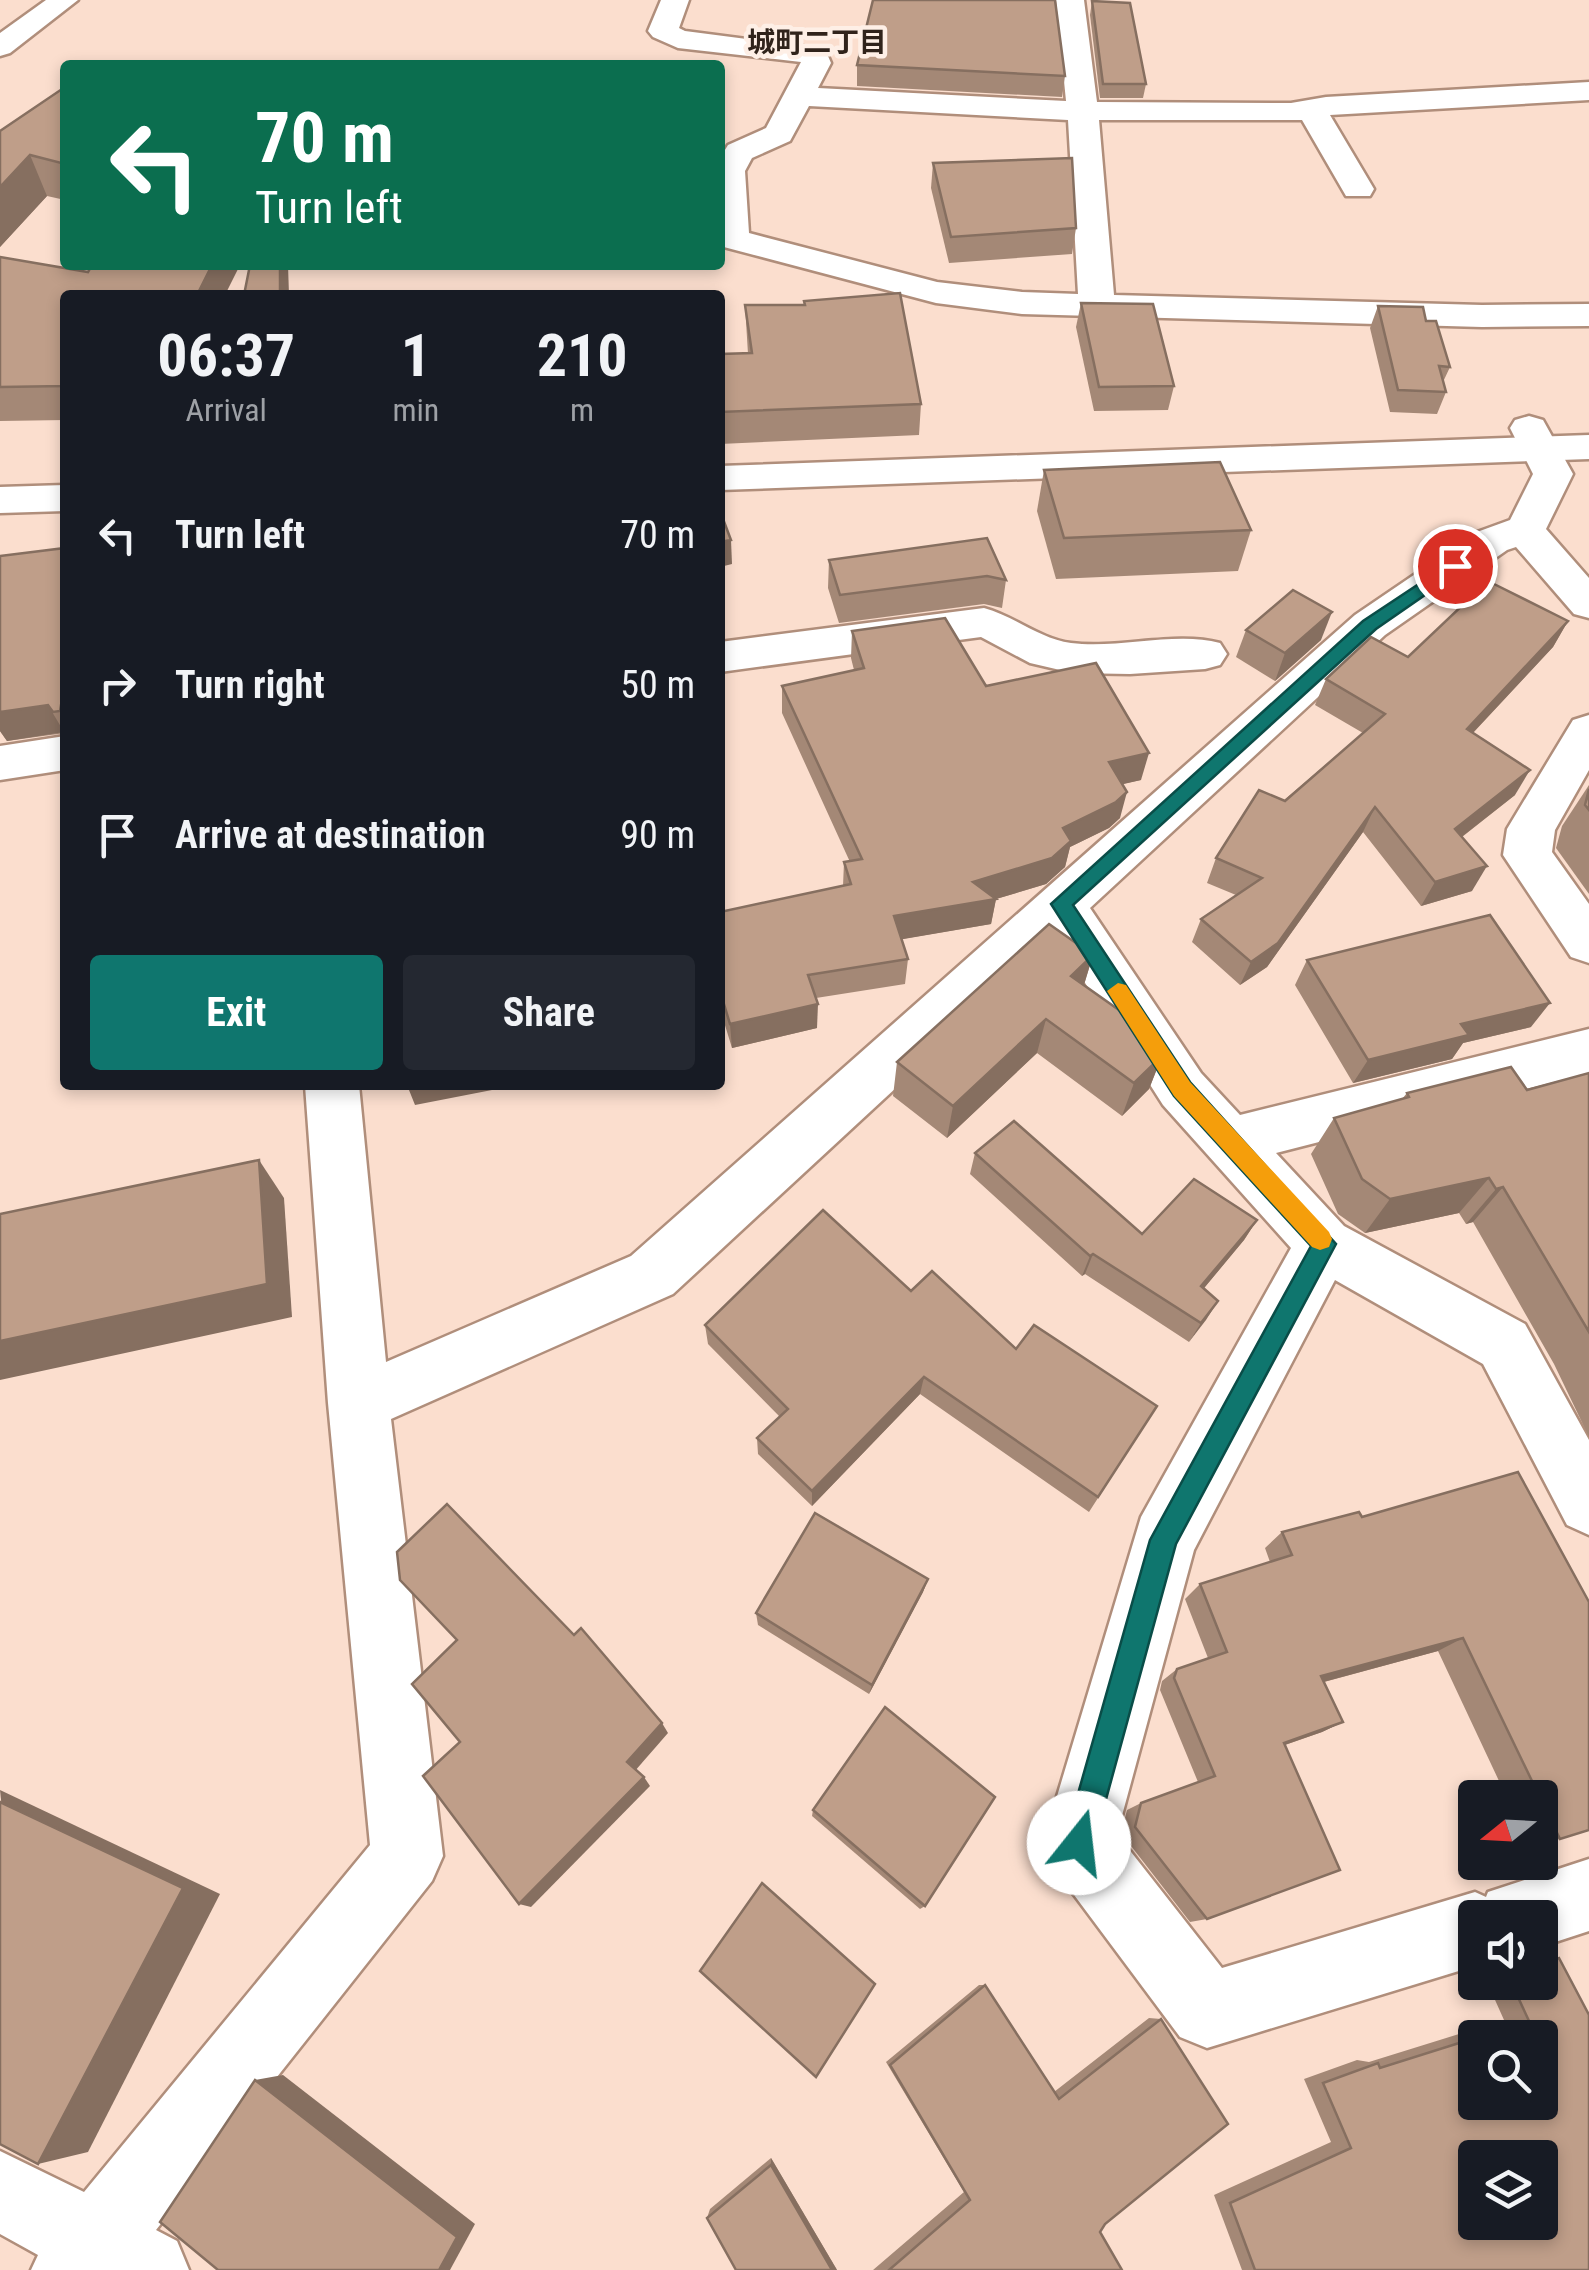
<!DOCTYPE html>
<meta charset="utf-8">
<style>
body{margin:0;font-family:"Roboto Condensed","Noto Sans JP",sans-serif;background:#242831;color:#f1f3f6;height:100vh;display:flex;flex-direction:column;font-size:38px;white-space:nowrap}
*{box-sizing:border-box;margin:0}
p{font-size:32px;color:#9ea1a6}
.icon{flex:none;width:55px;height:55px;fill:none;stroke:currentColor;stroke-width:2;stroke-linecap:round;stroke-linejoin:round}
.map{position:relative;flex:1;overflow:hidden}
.sheet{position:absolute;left:60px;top:290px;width:665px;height:800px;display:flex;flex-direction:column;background:#171b24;border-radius:10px;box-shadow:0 5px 15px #0003}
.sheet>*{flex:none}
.top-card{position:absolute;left:60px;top:60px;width:665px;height:210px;border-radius:10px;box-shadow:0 5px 15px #0003;background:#0b6e4f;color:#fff;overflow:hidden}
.needle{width:65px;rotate:252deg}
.buttons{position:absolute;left:1458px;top:1780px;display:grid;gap:20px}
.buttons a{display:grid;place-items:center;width:100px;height:100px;border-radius:10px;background:#171b24;box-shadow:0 5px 15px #0003;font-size:50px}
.pin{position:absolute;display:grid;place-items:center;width:85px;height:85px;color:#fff;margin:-42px;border:5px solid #fff;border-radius:50%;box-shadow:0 2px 10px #0007}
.me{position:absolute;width:110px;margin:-55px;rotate:16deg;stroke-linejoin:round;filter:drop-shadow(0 0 8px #0008)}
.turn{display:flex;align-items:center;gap:35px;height:210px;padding:0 30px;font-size:45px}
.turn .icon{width:130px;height:130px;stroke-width:2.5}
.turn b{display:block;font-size:70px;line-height:85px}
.eta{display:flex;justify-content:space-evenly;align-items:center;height:170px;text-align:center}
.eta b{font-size:60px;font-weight:700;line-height:70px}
.primary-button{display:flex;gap:20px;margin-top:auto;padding:20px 30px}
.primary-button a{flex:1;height:115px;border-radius:10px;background:#0f766e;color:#fff;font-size:40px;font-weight:700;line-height:115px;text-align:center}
.primary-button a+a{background:#242831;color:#f1f3f6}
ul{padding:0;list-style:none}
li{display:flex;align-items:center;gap:30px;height:150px;padding:0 30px}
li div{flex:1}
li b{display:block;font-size:38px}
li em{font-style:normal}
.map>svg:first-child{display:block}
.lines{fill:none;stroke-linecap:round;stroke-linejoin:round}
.street-casing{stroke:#b08e7b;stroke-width:5}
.secondary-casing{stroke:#b08e7b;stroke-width:5}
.street{fill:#fff;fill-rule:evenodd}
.secondary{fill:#fff;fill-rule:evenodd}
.wall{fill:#a48876}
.shaded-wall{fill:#866f60}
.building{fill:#bf9e89;stroke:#866f60;stroke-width:2.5;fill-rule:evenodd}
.route{fill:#0f766e;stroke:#0a4d48;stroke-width:2.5}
.slow{fill:#f59e0b}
.labels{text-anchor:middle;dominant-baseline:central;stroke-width:9;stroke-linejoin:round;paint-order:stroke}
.far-neighbourhood-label{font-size:28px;font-weight:bold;fill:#30231b;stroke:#feefe6}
</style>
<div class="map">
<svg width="1589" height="2270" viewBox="0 0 1589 2270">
<rect width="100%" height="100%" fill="#fbdece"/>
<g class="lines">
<defs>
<g id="street">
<path d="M46,0H78L10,53L0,56V33Z"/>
<path d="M661,0H689L679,28L685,31L825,49L831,63L818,88L1066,101L1056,0H1084L1097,102L1291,103L1326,97L1589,82V100L1330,115L1374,189L1370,196H1346L1302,120H1099L1114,295L1482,305L1589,304V326L1482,327L1022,314L936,303L720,246V158L728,145L766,128L801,62L678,48L653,37L648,31ZM809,106L1068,120L1078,294L1022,292L937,282L749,233L745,171L752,158L790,141Z"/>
<path d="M1529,416L1543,420L1573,474L1546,529L1589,578V618L1574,614L1516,547L1507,550L1385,635L1090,908L1201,1073L1240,1115L1589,1029V1073L1276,1153L1344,1226L1525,1324L1589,1440V1535L1567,1525L1483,1364L1335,1280L1194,1550L1117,1834L1222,1968L1475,1892L1486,1897L1488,1892L1589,1859V1931L1540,1947V1918H1475V1966L1207,2048L1180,2037L1054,1868L1043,1843L1141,1517L1291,1248L1163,1105L1057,939L673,1294L391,1419L443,1856L432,1881L156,2230L177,2241L189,2270H31L38,2255L0,2234V2151L84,2192L370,1845L328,1403L305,1085H359L386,1362L631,1256L1355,615L1477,532L1510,520L1533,474L1510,428L1515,420Z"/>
<path d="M984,608C1014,616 1040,639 1071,643C1119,649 1176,631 1220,643L1227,654L1220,665L1205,669L1130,674L1073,673L1030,663L981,637L720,672V642Z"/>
<path d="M1589,715V770L1555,830L1552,852L1589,904V963L1571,957L1503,855L1507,829L1573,720Z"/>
<path d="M65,736V770L0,780V746Z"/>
</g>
<g id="secondary">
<path d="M1589,435V459L720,490V466Z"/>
<path d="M65,485V511L0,513V487Z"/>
</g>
</defs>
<!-- street casing -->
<use href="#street" class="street-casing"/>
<!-- secondary casing -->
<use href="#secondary" class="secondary-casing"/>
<!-- street -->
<use href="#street" class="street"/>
<!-- secondary -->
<use href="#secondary" class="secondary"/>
</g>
<!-- wall -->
<g class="wall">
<path d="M1092,1L1146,84L1143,98H1100L1090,15Z"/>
<path d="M857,65L1065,76L1062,97L857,86Z"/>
<path d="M65,87V200L47,196L0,247V131Z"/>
<path d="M933,163L1076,228L1072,254L949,263L931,188Z"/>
<path d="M0,257L88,272L240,265L65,295V420L0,421Z"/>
<path d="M1081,303L1174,386L1168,410L1094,411L1076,327Z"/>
<path d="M745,305L921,404L919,435L720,444V354H748Z"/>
<path d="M1378,306L1450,367L1443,382L1446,392L1437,414L1390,412L1370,328Z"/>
<path d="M1044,470L1251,530L1238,571L1056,579L1037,511Z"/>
<path d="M987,538L1006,580L1002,608L984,604L839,623L828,588L829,560Z"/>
<path d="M65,548V733L7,741L0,731V556Z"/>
<path d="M1568,621L1553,647L1473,733L1515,795L1462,837L1472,891L1421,906L1363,832L1267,967L1240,985L1192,942L1201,919L1236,895L1207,883L1216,858L1363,733L1315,705L1326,679L1408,657Z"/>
<path d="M1246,630L1321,640L1275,681L1236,657Z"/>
<path d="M852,631L986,686L1141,780L1122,784L1120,818L1109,828L1070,847L1065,867L1046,884L996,899L991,924L902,939L908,959L905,984L816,998L817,1028L732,1048L720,1009V912L843,886L844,862H850L782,713V686L854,670L851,658Z"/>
<path d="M1589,785V894L1556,848L1562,826Z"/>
<path d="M1093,955L1084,985L1162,1056L1149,1089L1122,1116L1037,1053L947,1138L893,1096L897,1062Z"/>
<path d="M1307,960L1531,1027L1463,1043L1452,1059L1353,1083L1295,985Z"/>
<path d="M1589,1073V1437L1554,1364L1473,1222L1466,1224L1459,1213L1365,1233L1338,1214L1311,1154L1334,1118L1402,1099L1407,1093L1527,1090Z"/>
<path d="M975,1153L1142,1234L1257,1220L1244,1240L1204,1288L1218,1301L1189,1342L1085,1274L1082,1276L970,1174Z"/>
<path d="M911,1291L1016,1349L1157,1406L1089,1512L920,1394L812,1506L758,1454L757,1438L780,1417L708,1344L705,1325Z"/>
<path d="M1518,1472L1560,1839L1540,1843V1798H1507L1438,1651L1324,1682L1343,1722L1322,1732L1285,1745L1207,1919L1190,1922L1121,1833L1127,1810L1141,1803L1198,1782L1160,1690L1162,1681L1177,1669L1208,1658L1185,1599L1200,1584L1270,1562L1265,1548L1282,1532L1362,1517Z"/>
<path d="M928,1579L923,1592L869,1694L758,1625L756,1613Z"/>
<path d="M813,1810L925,1906L920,1909L812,1816Z"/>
<path d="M1540,1958H1559L1589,2270H1242L1214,2195L1331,2142L1304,2079L1357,2060L1369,2062L1504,2020L1487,1982H1540Z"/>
<path d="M979,1985H985L1054,2092L1149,2018L1161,2019L1105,2224L1100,2232L1122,2270H873L964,2192L886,2062Z"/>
<path d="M771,2158L837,2270L707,2218L710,2209Z"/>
</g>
<!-- shaded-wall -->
<g class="shaded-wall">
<path d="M30,155L47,196L0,247V187Z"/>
<path d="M212,265H240L225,295H197Z"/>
<path d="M280,265H288L289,295H280Z"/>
<path d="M731,540L732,564L720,567V542Z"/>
<path d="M1332,612L1321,640L1275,681L1285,653Z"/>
<path d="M1568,621L1553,647L1453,754L1467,729Z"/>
<path d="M48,705L64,732L7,741L0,731V712Z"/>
<path d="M61,705H65V720L60,711Z"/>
<path d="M1149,753L1141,780L1102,789L1109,762Z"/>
<path d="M1530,770L1515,795L1441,853L1455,829Z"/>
<path d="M1127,792L1120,818L1109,828L1070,847L1065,867L1046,884L996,899L991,924L892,941L894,916L973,882L1063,828Z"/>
<path d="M1375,807L1363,832L1267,967L1240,985L1251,962Z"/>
<path d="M1487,866L1472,891L1421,906L1435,882Z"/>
<path d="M1093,955L1082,991L1071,976Z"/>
<path d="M1550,1003L1531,1027L1463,1043L1452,1059L1353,1083L1368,1060L1461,1024Z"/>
<path d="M818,1004L817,1028L732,1048L730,1024Z"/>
<path d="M1046,1019L1037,1053L947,1138L953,1106Z"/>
<path d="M1162,1056L1149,1089L1122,1116L1134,1083Z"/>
<path d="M407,1085H492V1090L415,1105Z"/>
<path d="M259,1160L284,1198L292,1317L0,1380V1341Z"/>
<path d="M1489,1178L1459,1213L1365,1233L1390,1199Z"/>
<path d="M1503,1187L1473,1222L1466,1224L1496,1189Z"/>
<path d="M1257,1220L1244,1240L1190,1305L1201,1286Z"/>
<path d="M1093,1254L1085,1274L1082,1276L1090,1256Z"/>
<path d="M1218,1301L1206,1320L1189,1342L1201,1323Z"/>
<path d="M924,1377L920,1394L812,1506V1491Z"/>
<path d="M928,1579L923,1592L869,1694L872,1685Z"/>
<path d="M1463,1638L1438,1651L1301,1688L1321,1676Z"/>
<path d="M1343,1722L1322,1732L1264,1752L1284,1743Z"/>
<path d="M662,1723L668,1733L634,1772L627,1762Z"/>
<path d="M644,1777L650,1786L531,1907L519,1904Z"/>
<path d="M0,1790L220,1894L88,2152L38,2164Z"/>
<path d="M283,2075L475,2224L450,2270H439L255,2080Z"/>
<path d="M771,2158L837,2270H832L771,2165Z"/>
</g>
<!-- building -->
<g class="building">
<path d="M873,0H1055L1065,76L857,65Z"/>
<path d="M1092,1L1130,3L1146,84H1103Z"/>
<path d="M65,87V164L30,155L0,187V131Z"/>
<path d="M1072,158L1076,228L951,237L933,163Z"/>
<path d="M0,257L88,272L92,265H212L197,295H65V386L0,387Z"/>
<path d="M250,265H280V295H244Z"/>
<path d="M900,293L921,404L720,412V354L752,353L745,305H805L804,301Z"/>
<path d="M1081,303L1153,304L1174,386L1099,387Z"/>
<path d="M1378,306L1423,307L1426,321H1436L1450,367L1439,366L1446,392L1398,390Z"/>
<path d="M1220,462L1251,530L1064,538L1044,470Z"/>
<path d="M720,511L731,540L720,542Z"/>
<path d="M987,538L1006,580L987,576L840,595L829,560Z"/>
<path d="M65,548V705H61L60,711L53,712L48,705L0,712V556Z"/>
<path d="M1488,581L1568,621L1467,729L1530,770L1455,829L1487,866L1435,882L1375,807L1278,943L1251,962L1201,919L1262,878L1216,858L1259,790L1285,801L1385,714L1326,679L1371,637L1408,657Z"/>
<path d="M1293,590L1332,612L1285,653L1246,630Z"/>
<path d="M945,618L986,686L1096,663L1149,753L1109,762L1127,792L1116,802L1063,828L1071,841L1052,858L973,882L996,899L894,916L908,959L808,975L818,1004L730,1024L720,991V912L851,884L844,862L862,859L782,686L864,668L852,631Z"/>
<path d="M1589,789V810L1585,805Z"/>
<path d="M1490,915L1550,1003L1461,1024L1469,1035L1368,1060L1307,960Z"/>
<path d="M1049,924L1093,955L1071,976L1143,1027L1162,1056L1134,1083L1046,1019L953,1106L897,1062Z"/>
<path d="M1511,1067L1527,1090L1589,1073V1332L1503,1187L1496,1189L1489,1178L1390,1199L1362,1179L1334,1118L1409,1097L1407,1093Z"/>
<path d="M1014,1121L1142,1234L1194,1179L1257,1220L1201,1286L1218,1301L1201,1323L1093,1254L1090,1256L975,1153Z"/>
<path d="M259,1160L267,1284L0,1341V1214Z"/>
<path d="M823,1210L911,1291L932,1271L1016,1349L1034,1325L1157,1406L1098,1497L924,1377L812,1491L757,1438L788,1409L705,1325Z"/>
<path d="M1518,1472L1589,1602V1830L1560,1839L1463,1638L1321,1676L1343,1722L1284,1743L1340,1870L1207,1919L1135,1827L1141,1803L1215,1776L1174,1678L1177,1669L1227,1652L1200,1584L1292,1555L1282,1532L1359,1512L1362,1517Z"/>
<path d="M447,1504L574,1635L581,1628L662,1723L627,1762L644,1777L519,1904L423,1776L460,1742L412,1684L457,1640L400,1580L397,1552Z"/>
<path d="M815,1513L928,1579L872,1685L756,1613Z"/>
<path d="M885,1707L995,1797L925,1906L813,1810Z"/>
<path d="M0,1802L183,1888L38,2164L0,2144Z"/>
<path d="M762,1883L875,1984L816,2077L700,1971Z"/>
<path d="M1559,1958L1589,2015V2270H1255L1230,2203L1351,2148L1323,2083L1378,2063L1380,2068L1475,2038V2102H1540V2038H1476L1529,2021L1511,1982H1540V1965ZM1475,2158H1540V2222H1475Z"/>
<path d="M985,1985L1059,2099L1161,2019L1228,2124L1105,2224L1100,2232L1122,2270H889L970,2200L890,2065Z"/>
<path d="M255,2080L457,2237L439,2270H218L160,2222Z"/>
<path d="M771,2165L832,2270H736L707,2218Z"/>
</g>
<!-- route -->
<path class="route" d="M1455,560L1464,566L1461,570L1376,629L1073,905L1190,1082L1336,1244L1176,1544L1094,1843L1089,1854L1079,1858L1068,1854L1064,1843L1150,1540L1311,1246L1174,1096L1051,904L1363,621Z"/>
<!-- slow -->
<path class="slow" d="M1118,983L1126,985L1190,1082L1329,1232L1332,1239L1329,1247L1320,1250L1312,1247L1174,1096L1107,991Z"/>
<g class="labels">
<!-- far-neighbourhood labels -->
<g class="far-neighbourhood-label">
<text x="817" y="42">城町二丁目</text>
</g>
</g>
</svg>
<div class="buttons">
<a><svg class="needle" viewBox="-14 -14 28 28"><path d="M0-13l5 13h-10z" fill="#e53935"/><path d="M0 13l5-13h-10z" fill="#9ea1a6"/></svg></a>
<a><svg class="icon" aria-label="sound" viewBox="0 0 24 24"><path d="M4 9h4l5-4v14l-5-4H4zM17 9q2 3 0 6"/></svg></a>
<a><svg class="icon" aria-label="search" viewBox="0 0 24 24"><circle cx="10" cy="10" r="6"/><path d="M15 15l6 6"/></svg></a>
<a><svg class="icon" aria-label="layers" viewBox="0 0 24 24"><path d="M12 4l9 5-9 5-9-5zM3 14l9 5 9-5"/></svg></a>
</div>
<div class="pin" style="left:1455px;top:566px;background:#d93025"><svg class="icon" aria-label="arrive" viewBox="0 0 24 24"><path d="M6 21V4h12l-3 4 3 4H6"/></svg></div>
<svg class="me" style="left:1079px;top:1843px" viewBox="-20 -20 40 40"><circle r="19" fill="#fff"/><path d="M0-13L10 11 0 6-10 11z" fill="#0f766e"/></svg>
<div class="top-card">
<div class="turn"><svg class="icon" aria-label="left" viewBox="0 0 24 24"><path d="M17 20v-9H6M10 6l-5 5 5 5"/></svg><div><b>70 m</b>Turn left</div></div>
</div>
<section class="sheet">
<div class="eta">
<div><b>06:37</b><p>Arrival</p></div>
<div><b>1</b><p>min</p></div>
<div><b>210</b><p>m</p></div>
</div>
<ul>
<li><svg class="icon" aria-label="left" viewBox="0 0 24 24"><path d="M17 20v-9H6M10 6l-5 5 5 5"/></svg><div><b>Turn left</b></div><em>70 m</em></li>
<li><svg class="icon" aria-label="right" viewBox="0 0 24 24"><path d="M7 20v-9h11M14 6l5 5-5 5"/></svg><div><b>Turn right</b></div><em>50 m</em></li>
<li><svg class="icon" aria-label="arrive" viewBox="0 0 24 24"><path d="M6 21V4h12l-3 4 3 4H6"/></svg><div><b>Arrive at destination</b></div><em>90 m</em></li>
</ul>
<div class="primary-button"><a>Exit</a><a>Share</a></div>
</section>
</div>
